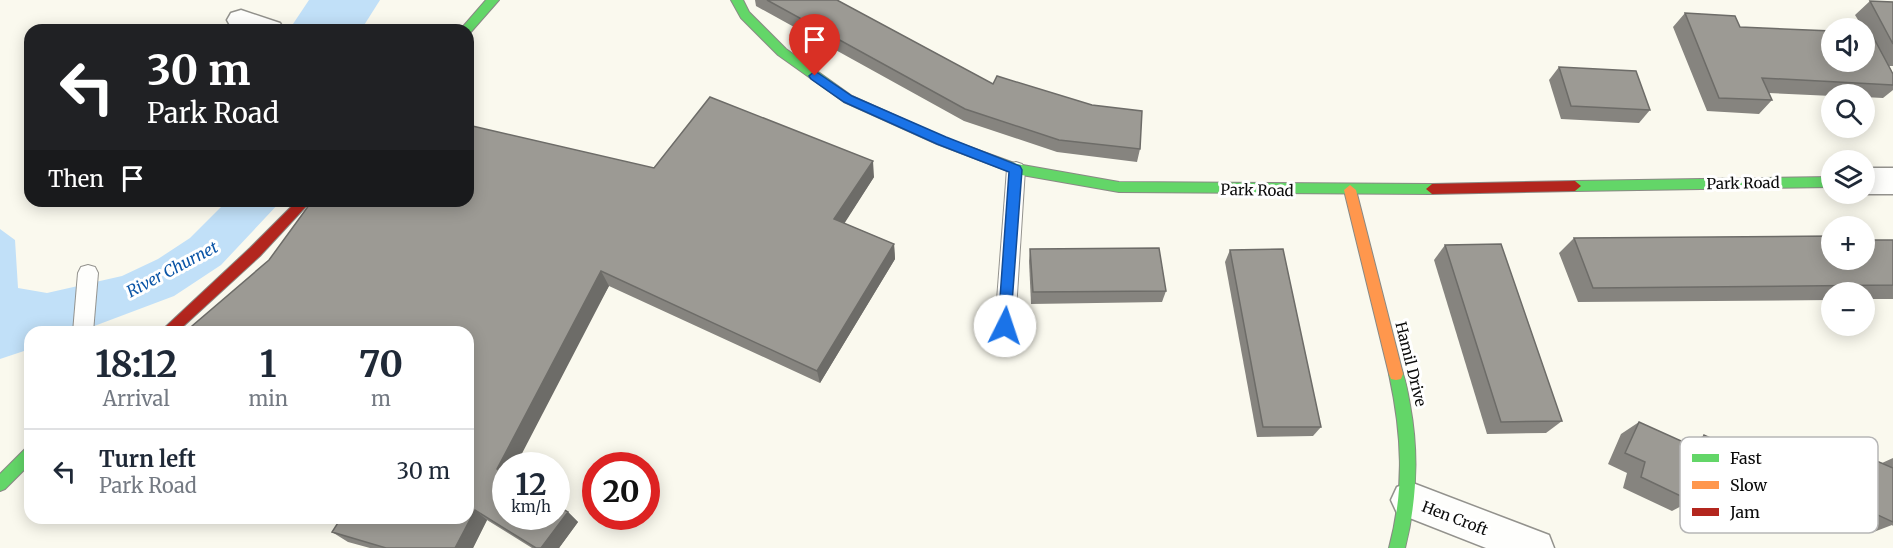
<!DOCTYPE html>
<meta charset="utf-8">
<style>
body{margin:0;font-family:Merriweather,serif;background:#f2f2f3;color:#1f2937;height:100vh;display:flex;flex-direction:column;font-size:22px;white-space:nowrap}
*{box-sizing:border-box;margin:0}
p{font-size:20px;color:#747a83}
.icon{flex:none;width:33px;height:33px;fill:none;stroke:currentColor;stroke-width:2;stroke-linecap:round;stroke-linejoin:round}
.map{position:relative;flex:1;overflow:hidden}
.panel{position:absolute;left:24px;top:326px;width:450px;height:198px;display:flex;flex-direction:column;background:#fff;border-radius:18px;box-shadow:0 3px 15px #0003}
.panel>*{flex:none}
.hud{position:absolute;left:24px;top:24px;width:450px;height:183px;border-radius:18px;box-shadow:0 3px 15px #0003;background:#202124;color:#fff;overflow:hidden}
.fabs{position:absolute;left:1821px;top:18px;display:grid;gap:12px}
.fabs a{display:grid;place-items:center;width:54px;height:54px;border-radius:50%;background:#fff;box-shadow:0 3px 15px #0003;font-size:30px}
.speed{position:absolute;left:492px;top:452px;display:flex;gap:12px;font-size:30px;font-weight:700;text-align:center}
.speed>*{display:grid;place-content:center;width:78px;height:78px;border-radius:50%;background:#fff;box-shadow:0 3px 15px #0003;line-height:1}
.speed small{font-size:15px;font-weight:400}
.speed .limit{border:9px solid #d22;background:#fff;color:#111}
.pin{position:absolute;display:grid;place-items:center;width:51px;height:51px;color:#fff;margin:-62px -26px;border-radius:50% 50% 50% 0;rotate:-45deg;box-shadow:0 0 6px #0007}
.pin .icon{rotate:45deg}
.me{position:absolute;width:66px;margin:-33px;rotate:4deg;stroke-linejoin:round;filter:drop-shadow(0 0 4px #0008)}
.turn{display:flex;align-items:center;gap:21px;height:126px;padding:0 24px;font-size:27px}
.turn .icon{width:78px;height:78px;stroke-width:2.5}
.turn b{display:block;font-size:42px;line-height:51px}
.then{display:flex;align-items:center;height:57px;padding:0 24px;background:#0003;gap:12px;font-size:22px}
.eta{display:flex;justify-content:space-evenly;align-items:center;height:102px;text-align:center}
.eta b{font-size:36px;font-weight:700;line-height:42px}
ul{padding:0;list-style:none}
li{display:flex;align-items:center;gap:18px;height:84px;padding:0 24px;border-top:2px solid #e0e1e3}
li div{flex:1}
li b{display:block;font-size:22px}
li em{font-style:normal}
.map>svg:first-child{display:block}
.water{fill:#c1e0f8}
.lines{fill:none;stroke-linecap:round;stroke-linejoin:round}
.river{fill:#c1e0f8;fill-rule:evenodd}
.lane-casing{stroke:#93928d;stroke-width:2}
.street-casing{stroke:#93928d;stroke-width:3}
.fast-casing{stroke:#898984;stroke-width:2}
.slow-casing{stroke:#898984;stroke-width:2}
.jam-casing{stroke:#898984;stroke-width:2}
.lane{fill:#fefefc;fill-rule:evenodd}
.street{fill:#fefefc;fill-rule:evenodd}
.fast{fill:#63d668;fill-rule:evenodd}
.slow{fill:#ff974d;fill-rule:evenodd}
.jam{fill:#b3261e;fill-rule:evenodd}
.wall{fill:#86847f}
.shaded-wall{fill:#6d6c68}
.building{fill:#9c9a94;stroke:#6d6c68;stroke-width:1.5}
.route{fill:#1a73e8;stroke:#114b97;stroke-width:1.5}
.labels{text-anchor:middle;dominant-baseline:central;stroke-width:6;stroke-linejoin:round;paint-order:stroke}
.street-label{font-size:15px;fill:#0b0b0b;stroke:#fff}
.water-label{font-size:16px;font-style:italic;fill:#0a54a6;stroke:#fff}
.key{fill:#fff;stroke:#b6b6b6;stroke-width:1.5}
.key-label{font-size:16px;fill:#0b0b0b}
</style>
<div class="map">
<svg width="1893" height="548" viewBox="0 0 1893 548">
<rect width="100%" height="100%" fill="#faf9ee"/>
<!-- water -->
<path class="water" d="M227,201H281L221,265L174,296L81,331L30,332V349L0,359V229L15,240L18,288L47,293L122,276L158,259L190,238Z"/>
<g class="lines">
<!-- river -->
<path class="river" d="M309,0H380L361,30H289Z"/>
<defs>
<g id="lane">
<path d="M1016,162L1022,164L1025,169L1015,326L1012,332L1005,335L998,332L995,326L1007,169L1010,164Z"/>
<path d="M88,265L95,267L98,273L93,332H73L78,273L81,267Z"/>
</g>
<g id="street">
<path d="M241,10L280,23L284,30H239L231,27L227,20L231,13Z"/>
<rect x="1864" y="168" width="29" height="26"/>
<path d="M1410,482L1549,535L1554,548H1486L1397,513L1391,500L1397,487Z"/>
</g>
<g id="fast">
<path d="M486,0H499L470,33L468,34V30H460Z"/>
<path d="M731,0H743L749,12L786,49L852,96L945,138L1017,164L1119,182L1432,184L1438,189L1432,194L1119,192L1016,174L937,144L844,102L778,55L741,18Z"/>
<path d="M1832,177V187L1575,191L1569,186L1575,181Z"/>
<path d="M1396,368L1401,369C1406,380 1408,394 1410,405C1419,454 1417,500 1405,548H1389C1405,488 1402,434 1389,374L1391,369Z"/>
<path d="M30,447V464L5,489L0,491V474L25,449Z"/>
</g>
<path id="slow" d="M1350,185L1356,190L1403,374L1401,379L1396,380L1391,379L1389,374L1344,190Z"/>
<g id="jam">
<path d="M1575,181L1581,186L1575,191L1432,194L1426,189L1432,184Z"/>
<path d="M297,201H311L260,256L177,332H160L250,248Z"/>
</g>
</defs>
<!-- lane casing -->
<use href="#lane" class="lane-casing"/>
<!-- street casing -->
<use href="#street" class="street-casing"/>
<!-- fast casing -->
<use href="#fast" class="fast-casing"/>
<!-- slow casing -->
<use href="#slow" class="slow-casing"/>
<!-- jam casing -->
<use href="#jam" class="jam-casing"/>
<!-- lane -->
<use href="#lane" class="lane"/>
<!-- street -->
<use href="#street" class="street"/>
<!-- fast -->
<use href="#fast" class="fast"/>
<!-- slow -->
<use href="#slow" class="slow"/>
<!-- jam -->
<use href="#jam" class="jam"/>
</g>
<!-- wall -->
<g class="wall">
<path d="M755,0H837L993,84L1140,149L1137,162L1057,152L964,121L756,6Z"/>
<path d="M1870,1L1893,2V66H1889L1893,74V90L1883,98L1864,97V94H1832V96L1769,93L1772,100L1759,114L1707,111L1673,27L1685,13L1740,27L1865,33L1864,28H1863L1855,15Z"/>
<path d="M1559,67L1650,110L1639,123L1561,119L1549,80Z"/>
<path d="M654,168L874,177L844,223L894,244L895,259L820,383L609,286L506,465V516L568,512L578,522L559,548H532L487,520L473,548H370L348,542L332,532Z"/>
<path d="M1574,238L1832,260L1893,240V299H1864V292H1832V300L1578,302L1559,253Z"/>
<path d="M1445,245L1562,421L1546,433L1487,434L1434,260Z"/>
<path d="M1030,249L1166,291L1162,302L1031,304L1029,261Z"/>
<path d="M1230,250L1321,427L1313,436L1257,437L1225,262Z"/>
<path d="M1639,422L1689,445L1704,435L1735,449L1754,439L1781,451L1796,443L1831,458L1849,449L1882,463L1893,458V526L1892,525L1871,533L1837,518L1817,527L1790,515L1774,522L1744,508L1724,518L1689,502L1672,511L1623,488L1627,473L1608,464L1621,434Z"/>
</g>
<!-- shaded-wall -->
<g class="shaded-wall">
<path d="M873,161L874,177L837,235L834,219Z"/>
<path d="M894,244L895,259L820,383L817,371Z"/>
<path d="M601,271L609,286L516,465H506V478L497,469Z"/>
<path d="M475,510L487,520L473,548H455Z"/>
<path d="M568,512L578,522L559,548H541Z"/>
</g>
<!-- building -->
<g class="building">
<path d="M767,0H837L993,84L997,76L1092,105L1142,111L1140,149L1059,140L965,109Z"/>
<path d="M1870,1L1893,2V44Z"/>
<path d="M1685,13L1735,16L1740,27L1832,31V62H1864V33H1871L1893,74V85L1762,78L1772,100L1719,98Z"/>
<path d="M1559,67L1636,71L1650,110L1571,106Z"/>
<path d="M710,97L873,161L834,219L894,244L817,371L601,271L497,469L506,475V516H556V505L568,512L541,548H536L475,510L455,548H386L332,532L341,518H468V332H185L269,260L312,201H468V125L654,168Z"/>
<path d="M1832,236V260H1864V240H1893V285L1593,288L1574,238Z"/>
<path d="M1501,244L1562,421L1501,422L1445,245Z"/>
<path d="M1159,248L1166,291L1033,292L1030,249Z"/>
<path d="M1283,249L1321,427H1263L1230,250Z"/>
<path d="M1639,422L1701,450L1704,435L1750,456L1754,439L1794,457L1796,443L1847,466L1849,449L1893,468V522L1843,499L1840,517L1799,498L1796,512L1748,490L1745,508L1695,485L1691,501L1641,477L1645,462L1625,453Z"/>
</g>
<!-- route -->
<path class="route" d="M815,71L852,96L946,137L1020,166L1022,170L1010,330L1005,332L1000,330L998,326L1009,172L937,144L844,102L811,79L809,76Z"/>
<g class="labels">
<!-- street labels -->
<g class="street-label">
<text transform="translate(1743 183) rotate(-1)">Park Road</text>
<text transform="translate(1257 190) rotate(1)">Park Road</text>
<text transform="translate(1411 364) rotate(76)">Hamil Drive</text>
<text transform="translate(1455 518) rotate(21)">Hen Croft</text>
</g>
<!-- water labels -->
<g class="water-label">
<text transform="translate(172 269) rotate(-28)">River Churnet</text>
</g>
</g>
<!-- legend -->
<rect x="1680" y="437" width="198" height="96" rx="9" class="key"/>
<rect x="1692" y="454" width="27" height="8" fill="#63d668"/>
<rect x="1692" y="481" width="27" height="8" fill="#ff974d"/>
<rect x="1692" y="508" width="27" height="8" fill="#b3261e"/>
<g class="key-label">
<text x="1730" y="464">Fast</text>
<text x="1730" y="491">Slow</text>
<text x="1730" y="518">Jam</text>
</g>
</svg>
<div class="fabs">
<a><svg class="icon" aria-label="sound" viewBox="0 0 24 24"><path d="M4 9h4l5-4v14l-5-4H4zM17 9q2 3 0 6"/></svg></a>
<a><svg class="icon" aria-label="search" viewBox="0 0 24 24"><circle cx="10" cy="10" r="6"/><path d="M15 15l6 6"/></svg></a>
<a><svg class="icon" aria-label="layers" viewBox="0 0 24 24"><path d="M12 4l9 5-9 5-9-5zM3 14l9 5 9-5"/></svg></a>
<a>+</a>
<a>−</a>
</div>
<div class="speed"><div>12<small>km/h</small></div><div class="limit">20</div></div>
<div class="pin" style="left:815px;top:76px;background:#d93025"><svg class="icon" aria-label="arrive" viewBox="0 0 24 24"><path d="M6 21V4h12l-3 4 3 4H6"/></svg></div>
<svg class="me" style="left:1005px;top:326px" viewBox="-20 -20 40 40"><circle r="19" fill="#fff"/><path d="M0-13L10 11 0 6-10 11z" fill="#1a73e8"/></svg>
<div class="hud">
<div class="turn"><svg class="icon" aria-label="left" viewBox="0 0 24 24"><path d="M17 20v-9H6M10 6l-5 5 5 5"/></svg><div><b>30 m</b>Park Road</div></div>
<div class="then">Then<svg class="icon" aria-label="arrive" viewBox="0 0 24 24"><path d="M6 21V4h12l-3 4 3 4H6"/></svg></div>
</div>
<section class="panel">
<div class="eta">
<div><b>18:12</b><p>Arrival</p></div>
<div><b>1</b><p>min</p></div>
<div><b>70</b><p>m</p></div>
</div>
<ul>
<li><svg class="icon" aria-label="left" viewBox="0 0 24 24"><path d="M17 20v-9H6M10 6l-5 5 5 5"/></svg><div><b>Turn left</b><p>Park Road</p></div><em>30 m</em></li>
</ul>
</section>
</div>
